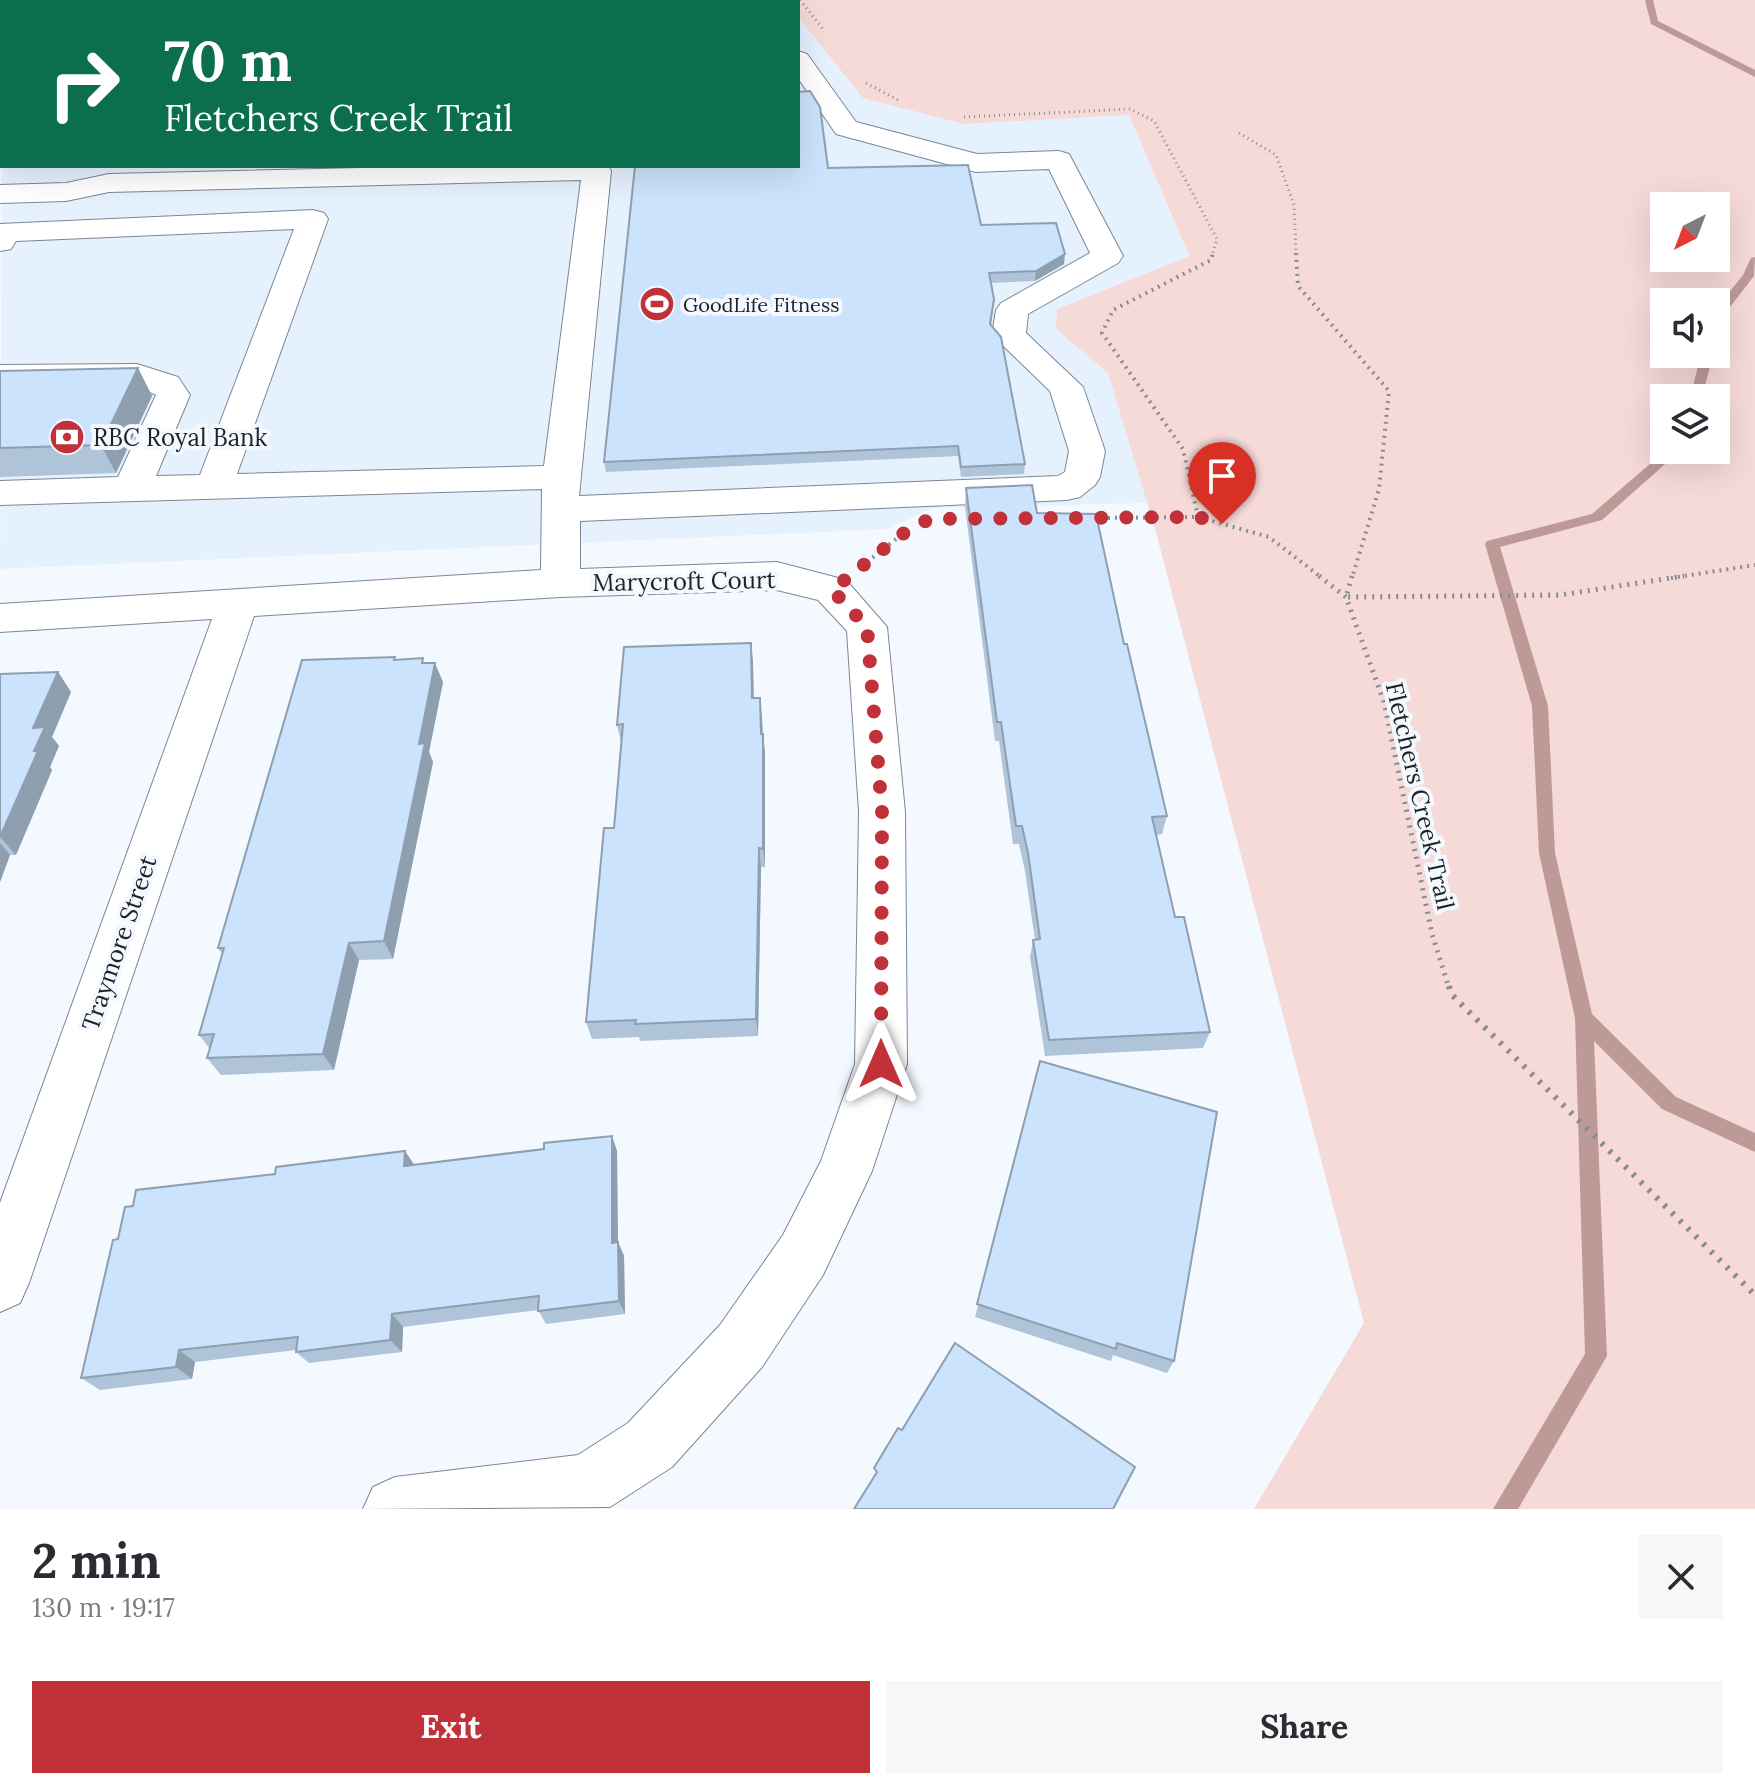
<!DOCTYPE html>
<meta charset="utf-8">
<style>
body{margin:0;font-family:Lora,serif;background:#f7f7f7;color:#2b2b33;height:100vh;display:flex;flex-direction:column;font-size:30px;white-space:nowrap}
*{box-sizing:border-box;margin:0}
p{font-size:26px;color:#7c7c81}
.icon{flex:none;width:44px;height:44px;fill:none;stroke:currentColor;stroke-width:2;stroke-linecap:round;stroke-linejoin:round}
.map{position:relative;height:1509px;overflow:hidden}
.details{display:flex;flex-direction:column;background:#fff;flex:1}
.details>*{flex:none}
.top-card{position:absolute;left:0px;top:0px;width:800px;height:168px;box-shadow:0 8px 32px #0002;background:#0b6e4f;color:#fff;overflow:hidden}
.needle{width:52px;rotate:222deg}
.controls{position:absolute;left:1650px;top:192px;display:grid;gap:16px}
.controls a{display:grid;place-items:center;width:80px;height:80px;border-radius:0px;background:#fff;box-shadow:0 8px 32px #0002;font-size:40px}
.pin{position:absolute;display:grid;place-items:center;width:68px;height:68px;color:#fff;margin:-82px -34px;border-radius:50% 50% 50% 0;rotate:-45deg;box-shadow:0 0 8px #0007}
.pin .icon{rotate:45deg}
.me{position:absolute;width:88px;margin:-44px;rotate:0deg;stroke-linejoin:round;filter:drop-shadow(0 0 6px #0008)}
.turn{display:flex;align-items:center;gap:28px;height:168px;padding:0 32px;font-size:36px}
.turn .icon{width:104px;height:104px;stroke-width:2.5}
.turn b{display:block;font-size:56px;line-height:68px}
.round{display:grid;place-items:center;flex:none;width:84px;height:84px;border-radius:0px;background:#f7f7f7}
.headline{display:flex;align-items:center;justify-content:space-between;height:136px;padding:0 32px}
h1{font-size:48px;font-weight:700;line-height:60px}
.primary-button{display:flex;gap:16px;margin-top:auto;padding:16px 32px}
.primary-button a{flex:1;height:92px;border-radius:0px;background:#c13139;color:#fff;font-size:32px;font-weight:700;line-height:92px;text-align:center}
.primary-button a+a{background:#f7f7f7;color:#2b2b33}
.map>svg:first-child{display:block}
.built{fill:#e6f1fe}
.green{fill:#f5dad8;fill-rule:evenodd}
.lines{fill:none;stroke-linecap:round;stroke-linejoin:round}
.stream{fill:#bd9997;fill-rule:evenodd}
.minor-casing{stroke:#7b8794;stroke-width:2}
.major-casing{stroke:#8598ac;stroke-width:2}
.path-far3{stroke:#888d93;stroke-width:3;stroke-dasharray:1 4;stroke-linecap:butt}
.path-far2{stroke:#888d93;stroke-width:4;stroke-dasharray:2 5;stroke-linecap:butt}
.path-far1{stroke:#888d93;stroke-width:5;stroke-dasharray:2 6;stroke-linecap:butt}
.path{stroke:#888d93;stroke-width:6;stroke-dasharray:3 8;stroke-linecap:butt}
.minor{fill:#fff;fill-rule:evenodd}
.major{fill:#d7e7f8;fill-rule:evenodd}
.wall{fill:#afc3d9}
.shaded-wall{fill:#8e9fb0}
.building{fill:#cbe3fc;stroke:#8e9fb0;stroke-width:2}
.route{stroke:#c13139;stroke-width:14;stroke-dasharray:0 25.2}
.labels{text-anchor:middle;dominant-baseline:central;stroke-width:8;stroke-linejoin:round;paint-order:stroke}
.far-poi-label{font-size:20px;fill:#1e2328;stroke:#f4f9ff;text-anchor:start}
.poi-label{font-size:24px;fill:#1e2328;stroke:#f4f9ff;text-anchor:start}
.street-label{font-size:24px;fill:#1e2328;stroke:#f4f9ff}
</style>
<div class="map">
<svg width="1755" height="1509" viewBox="0 0 1755 1509">
<rect width="100%" height="100%" fill="#f4f9ff"/>
<!-- built -->
<g class="built">
<path d="M105,0H784L785,2H104Z"/>
<path d="M798,17L864,98L964,124L1129,115L1189,257L1058,309L1056,329L1108,373L1148,503L933,508L888,529L0,569L2,130V166H798Z"/>
</g>
<!-- green -->
<path class="green" d="M784,0H1755V1509H1254L1364,1323L1154,525L1108,373L1056,329L1057,309L1189,256L1129,115L964,124L863,98L798,17V2ZM1664,206H1716V258H1664ZM1664,302H1716V354H1664ZM1664,398H1716V450H1664Z"/>
<g class="lines">
<!-- stream -->
<g class="stream">
<path d="M1645,0H1653L1658,21L1755,70V77L1651,24Z"/>
<path d="M1755,257L1754,276L1720,320L1716,321V309L1743,275L1751,258Z"/>
<path d="M1701,354H1713L1702,398H1690Z"/>
<path d="M1666,450H1681L1602,520L1500,547L1548,706L1555,853L1592,1014L1676,1097L1755,1133V1152L1662,1109L1594,1041L1607,1356L1518,1509H1493L1585,1354L1575,1018L1539,853L1532,706L1485,544L1487,541L1592,514Z"/>
</g>
<defs>
<g id="minor">
<path d="M584,0H611L612,2H585Z"/>
<path d="M745,0H769L770,2H746Z"/>
<path d="M798,51L807,54L856,122L977,154L1059,151L1069,154L1123,256L1118,263L1028,314L1026,333L1083,387L1105,451L1100,477L1095,485L1080,497L1067,500L580,521V569L777,562L846,580L887,627L905,812L907,1064L872,1171L823,1275L762,1367L672,1467L610,1507L363,1509L373,1487L395,1477L578,1455L628,1423L720,1325L783,1235L821,1161L855,1064L859,812L847,631L818,600L777,590L560,597L254,616L29,1283L20,1303L0,1312V1203L212,619L0,632V604L541,570L542,489L0,505V481L118,477L156,395L134,384L0,385V365L137,364L178,377L190,395L156,476L200,475L294,229L16,241L11,249L0,251V224L313,210L324,213L328,219L237,474L544,466L581,180L109,192L66,201L0,203V185L66,183L109,174L448,166H608L611,171L579,496L1058,476L1065,472L1069,451L1050,391L992,335L996,310L1001,303L1090,253L1049,169L976,172L836,134L798,78Z"/>
</g>
<g id="major">
<path d="M0,1L8,2H2L0,18Z"/>
<path d="M2,66V84L0,85V67Z"/>
</g>
</defs>
<!-- minor casing -->
<use href="#minor" class="minor-casing"/>
<!-- major casing -->
<use href="#major" class="major-casing"/>
<!-- path-far3 -->
<g class="path-far3">
<path d="M800,0L823,29"/>
<path d="M866,83L900,101"/>
<path d="M964,117L1130,109L1154,121L1217,239L1212,255"/>
<path d="M1239,133L1276,155L1294,205L1296,255"/>
</g>
<!-- path-far2 -->
<g class="path-far2">
<path d="M1296,253L1298,286L1389,391L1379,489L1352,578"/>
<path d="M1198,517L1183,449L1102,333L1113,310L1211,260L1213,253"/>
<path d="M1101,518L1198,517L1269,537L1322,578"/>
<path d="M867,562L900,536"/>
<path d="M1671,578L1755,565"/>
</g>
<!-- path-far1 -->
<g class="path-far1">
<path d="M1319,576L1346,597L1384,702L1432,934L1449,988"/>
<path d="M1352,576L1346,597L1560,595L1684,576"/>
</g>
<!-- path -->
<path class="path" d="M1449,986L1451,994L1755,1295"/>
<!-- minor -->
<use href="#minor" class="minor"/>
<!-- major -->
<use href="#major" class="major"/>
</g>
<!-- wall -->
<g class="wall">
<path d="M209,0H393V2H207Z"/>
<path d="M622,0H754L756,2H625Z"/>
<path d="M828,168L981,225L1064,264L1035,281L991,283L993,309L991,325L1025,464L1024,474L961,477L958,456L606,472L604,462Z"/>
<path d="M138,368L152,396L116,473L0,477V371Z"/>
<path d="M966,488L1037,513L1124,644L1167,816L1162,834L1156,835L1175,917L1210,1032L1203,1048L1045,1056L1030,957L1033,940H1035L1025,871L1019,844H1013L999,741H995L965,507Z"/>
<path d="M751,643L753,663L754,698L762,717L763,734L765,753V867H761L758,1036L640,1041L639,1037L592,1039L586,1022L614,828L621,742L617,725Z"/>
<path d="M395,657L396,660L425,663L443,682L429,752L433,762L393,959L359,960L334,1070L221,1075L207,1058L210,1049L199,1035L222,954L218,948Z"/>
<path d="M58,672L71,692L52,737L59,746L50,767L52,770L16,855H10L0,882V674Z"/>
<path d="M1040,1061L1174,1361L1167,1373L1113,1355L1111,1361L975,1317Z"/>
<path d="M612,1136L617,1151L618,1242L624,1256L625,1314L546,1324L538,1310L403,1327L402,1352L309,1363L296,1352V1350L195,1362L192,1379L100,1390L81,1378L415,1165L544,1149Z"/>
</g>
<!-- shaded-wall -->
<g class="shaded-wall">
<path d="M1065,254L1064,264L1035,281L1036,271Z"/>
<path d="M138,368L152,396L116,473L101,445Z"/>
<path d="M751,643L753,663L754,718L752,698Z"/>
<path d="M435,663L443,682L429,752L433,762L393,959L384,941L419,744Z"/>
<path d="M58,672L71,692L52,737L59,746L50,767L52,770L16,855L0,837L34,751L33,728Z"/>
<path d="M760,698L762,717L763,753L761,734Z"/>
<path d="M763,734L765,753V867L763,849Z"/>
<path d="M0,843L10,855L0,882Z"/>
<path d="M759,848L761,867L758,1036L756,1019Z"/>
<path d="M349,943L359,960L334,1070L323,1054Z"/>
<path d="M612,1136L617,1151L618,1257L612,1243Z"/>
<path d="M405,1151L415,1166H404Z"/>
<path d="M618,1242L624,1256L625,1314L619,1301Z"/>
<path d="M392,1314L403,1327L402,1352L390,1340Z"/>
<path d="M179,1350L195,1362L192,1379L176,1367Z"/>
</g>
<!-- building -->
<g class="building">
<path d="M209,0H356L355,2H207Z"/>
<path d="M634,0H754L756,2H635Z"/>
<path d="M810,91L820,107L828,168L968,165L981,225L1056,223L1065,254L1036,271L989,273L994,299L990,324L1001,337L1025,464L961,467L958,446L604,462L635,166H798V92Z"/>
<path d="M138,368L101,445L0,448V371Z"/>
<path d="M1032,485L1037,513L1096,514L1124,644H1127L1167,816L1152,817L1175,917H1184L1210,1032L1049,1040L1033,940L1040,939L1028,853L1022,826H1016L1001,722H997L966,488Z"/>
<path d="M751,643L752,698H760L761,734H763V849L759,848L756,1019L635,1024L636,1020L586,1022L604,828H614L623,724L617,725L624,647Z"/>
<path d="M395,657L394,660L423,658L422,663H435L419,744L425,743L384,941L349,943L323,1054L207,1058L214,1034L199,1035L224,948H218L302,660Z"/>
<path d="M58,672L33,728L45,727L34,751H38L0,837V674Z"/>
<path d="M1040,1061L1217,1112L1174,1361L1117,1343L1116,1349L977,1304Z"/>
<path d="M612,1136V1243L618,1242L619,1301L538,1311L539,1296L392,1314L390,1340L296,1352L298,1337L179,1350L176,1367L81,1378L113,1240L118,1239L125,1207L133,1206L136,1190L275,1174L276,1167L405,1151L404,1166L544,1149V1143Z"/>
<path d="M955,1343L1135,1467L1113,1509H854L877,1472L874,1468L898,1428L902,1430Z"/>
</g>
<g class="lines">
<!-- route -->
<path class="route" d="M881,1064L882,812L867,627L832,590L909,529L930,519L1198,517L1222,524"/>
</g>
<!-- icons -->
<defs>
<symbol id="stadium-disc" viewBox="-11 -11 22 22"><circle r="9.5" fill="#c13139" stroke="#f4f9ff"/><path d="M0-5a6.5 5 0 1 0 0 10a6.5 5 0 1 0 0-10ZM-3.5-1.8h7v3.6h-7Z" fill="#fff"/></symbol>
<symbol id="bank-disc" viewBox="-11 -11 22 22"><circle r="9.5" fill="#c13139" stroke="#f4f9ff"/><path d="M-6-4H6V4H-6ZM0-2.3a2.3 2.3 0 1 0 0 4.6a2.3 2.3 0 1 0 0-4.6Z" fill="#fff"/></symbol>
</defs>
<g fill-rule="evenodd">
<use href="#stadium-disc" x="637" y="284" width="40" height="40"/>
<use href="#bank-disc" x="47" y="417" width="40" height="40"/>
</g>
<g class="labels">
<!-- far-poi labels -->
<g class="far-poi-label">
<text x="683" y="304">GoodLife Fitness</text>
</g>
<!-- poi labels -->
<g class="poi-label">
<text x="93" y="437">RBC Royal Bank</text>
</g>
<!-- street labels -->
<g class="street-label">
<text transform="translate(684 581) rotate(-1)">Marycroft Court</text>
<text transform="translate(1420 796) rotate(77)">Fletchers Creek Trail</text>
<text transform="translate(119 943) rotate(-71)">Traymore Street</text>
</g>
</g>
</svg>
<div class="controls">
<a><svg class="needle" viewBox="-14 -14 28 28"><path d="M0-13l5 13h-10z" fill="#e53935"/><path d="M0 13l5-13h-10z" fill="#7c7c81"/></svg></a>
<a><svg class="icon" aria-label="sound" viewBox="0 0 24 24"><path d="M4 9h4l5-4v14l-5-4H4zM17 9q2 3 0 6"/></svg></a>
<a><svg class="icon" aria-label="layers" viewBox="0 0 24 24"><path d="M12 4l9 5-9 5-9-5zM3 14l9 5 9-5"/></svg></a>
</div>
<div class="pin" style="left:1222px;top:524px;background:#d93025"><svg class="icon" aria-label="arrive" viewBox="0 0 24 24"><path d="M6 21V4h12l-3 4 3 4H6"/></svg></div>
<svg class="me" style="left:881px;top:1064px" viewBox="-20 -20 40 40"><path d="M0-17L14 15 0 8-14 15z" fill="#c13139" stroke="#fff" stroke-width="4"/></svg>
<div class="top-card">
<div class="turn"><svg class="icon" aria-label="right" viewBox="0 0 24 24"><path d="M7 20v-9h11M14 6l5 5-5 5"/></svg><div><b>70 m</b>Fletchers Creek Trail</div></div>
</div>
</div>
<section class="details">
<div class="headline"><div><h1>2 min</h1><p>130 m · 19:17</p></div><a class="round"><svg class="icon" aria-label="close" viewBox="0 0 24 24"><path d="M6 6l12 12M18 6L6 18"/></svg></a></div>
<div class="primary-button"><a>Exit</a><a>Share</a></div>
</section>
